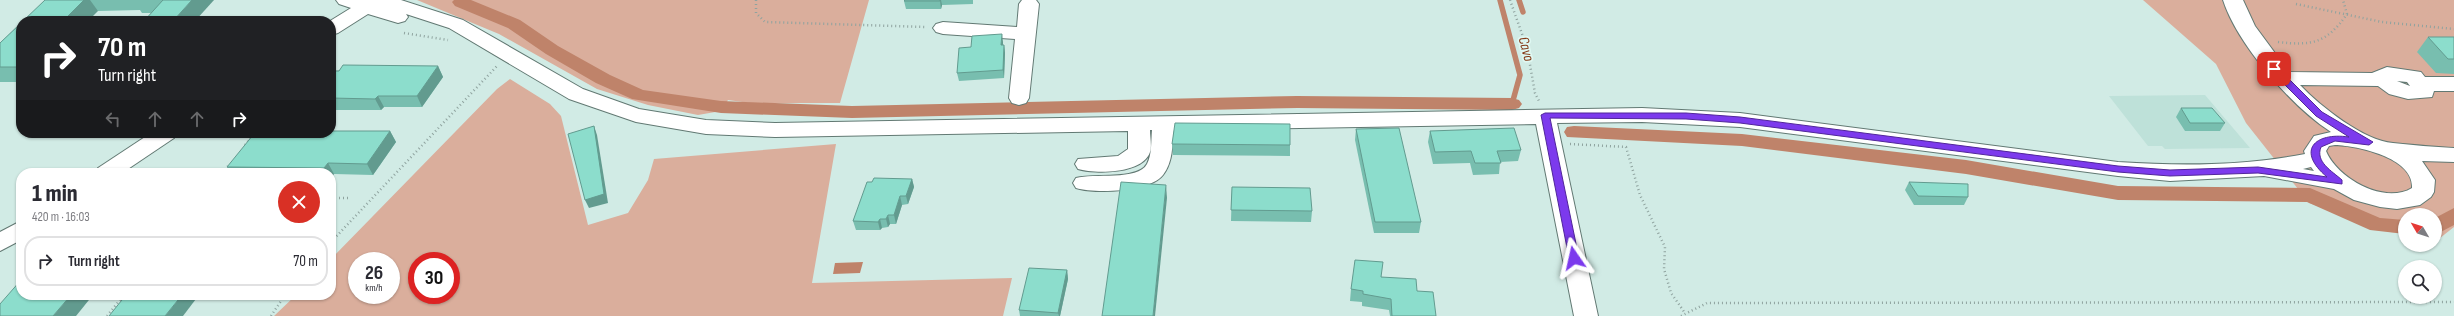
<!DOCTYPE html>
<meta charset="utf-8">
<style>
body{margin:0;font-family:"Sofia Sans Condensed",sans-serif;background:#f2f2f3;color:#2b2b33;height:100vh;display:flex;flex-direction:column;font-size:15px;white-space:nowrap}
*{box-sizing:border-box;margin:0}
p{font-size:13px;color:#7c7c81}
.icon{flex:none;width:22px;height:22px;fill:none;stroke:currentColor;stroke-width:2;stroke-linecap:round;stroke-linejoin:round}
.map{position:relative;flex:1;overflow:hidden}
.side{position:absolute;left:16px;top:168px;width:320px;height:132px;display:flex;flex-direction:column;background:#fff;border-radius:16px;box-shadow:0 1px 3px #0004}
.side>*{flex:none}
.banner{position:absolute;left:16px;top:16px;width:320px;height:122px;border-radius:16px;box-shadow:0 1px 3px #0004;background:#202124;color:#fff;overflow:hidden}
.needle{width:26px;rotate:309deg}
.controls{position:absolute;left:2398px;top:208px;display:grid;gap:8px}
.controls a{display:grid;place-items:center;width:44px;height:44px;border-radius:50%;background:#fff;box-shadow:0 1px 3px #0004;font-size:20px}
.speed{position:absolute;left:348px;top:252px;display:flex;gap:8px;font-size:20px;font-weight:700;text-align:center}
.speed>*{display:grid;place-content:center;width:52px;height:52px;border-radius:50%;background:#fff;box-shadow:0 1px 3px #0004;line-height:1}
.speed small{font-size:10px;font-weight:400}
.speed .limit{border:6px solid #d22;background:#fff;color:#111}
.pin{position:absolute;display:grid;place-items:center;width:34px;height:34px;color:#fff;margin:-17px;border-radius:8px;box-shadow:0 2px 6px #0006}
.me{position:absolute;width:44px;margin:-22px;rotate:349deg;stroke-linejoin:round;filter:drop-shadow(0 0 3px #0008)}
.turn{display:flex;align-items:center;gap:14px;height:84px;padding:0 16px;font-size:18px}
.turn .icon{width:52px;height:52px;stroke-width:2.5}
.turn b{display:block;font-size:28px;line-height:34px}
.lanes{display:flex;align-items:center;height:38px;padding:0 16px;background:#0003;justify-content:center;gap:20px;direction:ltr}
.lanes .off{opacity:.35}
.round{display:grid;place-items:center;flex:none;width:42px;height:42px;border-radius:21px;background:#f2f2f3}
.overview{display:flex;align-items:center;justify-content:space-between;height:68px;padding:0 16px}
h1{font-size:24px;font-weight:800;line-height:30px}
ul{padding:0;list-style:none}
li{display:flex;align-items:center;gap:12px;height:50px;margin:0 8px 6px;padding:0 8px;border:2px solid #e1e1e2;border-radius:16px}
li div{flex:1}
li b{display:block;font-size:15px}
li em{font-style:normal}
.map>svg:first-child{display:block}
.built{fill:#bee1d9}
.green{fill:#daae9c;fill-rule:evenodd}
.water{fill:#bf836a}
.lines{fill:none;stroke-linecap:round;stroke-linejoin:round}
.stream{stroke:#bf836a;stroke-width:5.5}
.canal{fill:#bf836a;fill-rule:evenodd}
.minor-casing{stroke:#627973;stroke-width:2}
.path{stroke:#8fa39f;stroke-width:2.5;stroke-dasharray:1 3;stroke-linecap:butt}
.minor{fill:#fff;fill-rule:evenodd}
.wall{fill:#78beaf}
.shaded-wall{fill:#629b8f}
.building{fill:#8cddcc;stroke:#629b8f}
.route{fill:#7c3aed;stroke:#51269a}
.labels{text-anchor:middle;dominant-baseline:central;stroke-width:3.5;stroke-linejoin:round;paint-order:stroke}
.water-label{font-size:15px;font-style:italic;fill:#843916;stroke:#dff8f2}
</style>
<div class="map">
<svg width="2454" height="316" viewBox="0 0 2454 316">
<rect width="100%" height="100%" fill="#d1ebe5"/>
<!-- built -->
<path class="built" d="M2205,95L2250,148L2165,149L2162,146H2148L2109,96Z"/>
<!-- green -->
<g class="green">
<path d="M417,0H869L840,103H750L728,100L721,111L698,115L648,105L597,89L499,34Z"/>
<path d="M2143,0H2454V227L2440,238L2435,237V215H2405V233L2390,232L2309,203L2246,123L2216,64Z"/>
<path d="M510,79L550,104L561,116L588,225L628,213L648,180L654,159L836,144L812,283L1012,278L1003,316H274L296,295H331V259L497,89ZM357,261H391V295H357ZM417,261H451V295H417Z"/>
</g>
<!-- water -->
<path class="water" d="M863,262L860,273L833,274L835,263Z"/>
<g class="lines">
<!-- stream -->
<g class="stream">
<path d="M1500,0L1520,75L1512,104"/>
<path d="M1519,0L1523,12"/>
</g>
<!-- canal -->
<g class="canal">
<path d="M454,0H471L520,20L558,46L610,75L643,90L721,101L852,106L1297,96L1512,98L1519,100L1522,104L1519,108L1512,110L1297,108L852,118L721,113L632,99L596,83L546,54L508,28L455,6L452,2Z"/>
<path d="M1574,126L1742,134L1966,160L2118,186L2310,188L2380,218L2405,220V234L2370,230L2307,202L2118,200L1966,174L1742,146L1567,137L1564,132L1567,127Z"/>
<path d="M2454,208V225L2435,235V218Z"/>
</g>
<defs>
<g id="minor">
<path d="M336,0H401L463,20L583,89L639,109L706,120L775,123L1642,108L1740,113L2118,162C2183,166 2240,166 2305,154L2304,151L2314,136L2331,132C2292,107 2237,44 2223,0H2243L2255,26L2289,72L2372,73L2387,67L2421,72L2425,77H2454V91H2434L2432,97L2408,99L2389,94L2378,86L2300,85C2320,106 2364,141 2393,143C2413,145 2433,147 2454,148V162L2422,161L2435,180L2434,192L2431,197L2420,205L2397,209L2380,207L2354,200L2334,189L2264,176L2170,181L2118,176L1740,127L1642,122L1557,123L1598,316H1574L1536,124L1174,130C1172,146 1173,162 1163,175C1150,192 1095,194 1076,188L1073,183L1076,178C1093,173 1138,181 1147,164C1152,155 1151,140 1152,130H1150C1150,137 1152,146 1150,152C1143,174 1095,174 1078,169L1075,164L1078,159L1118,156L1128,149V131L775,137L706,134L636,122L569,99L449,28L406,14L408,17L405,21L398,23L368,14L338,33L331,35L330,21L351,8L339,4ZM2397,81L2407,82L2410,86ZM2335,145C2359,146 2414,158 2412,188C2384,205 2337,178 2326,151L2329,146ZM2311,167L2314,171L2303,169Z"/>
<path d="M1022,0H1036L1039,4L1029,98L1026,103L1019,105L1012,103L1009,98L1015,39L943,34L936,32L933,28L936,24L943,22L1017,27L1019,4Z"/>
<path d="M151,133H177L174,138L122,173H95L98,168Z"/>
<path d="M21,221V240L0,251V232Z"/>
</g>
</defs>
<!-- minor casing -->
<use href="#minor" class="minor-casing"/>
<!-- path -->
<g class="path">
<path d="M756,0V13L765,22L925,27"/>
<path d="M1510,0L1527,48L1535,93L1539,101"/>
<path d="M2296,4L2382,22L2454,29"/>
<path d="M404,33L448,40"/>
<path d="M2278,42C2312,46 2327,43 2347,14L2343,0"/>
<path d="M1570,144L1626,147L1640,195L1665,247L1664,269L1671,293L1685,313"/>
<path d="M245,145L255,133"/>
<path d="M223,173L228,166"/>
<path d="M331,198H349"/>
<path d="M331,242L497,66"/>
<path d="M107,316L124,295"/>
<path d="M271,316L285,295"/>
<path d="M1681,316L1707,303L2454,302"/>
</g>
<!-- minor -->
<use href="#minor" class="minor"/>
</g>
<!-- wall -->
<g class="wall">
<path d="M45,0H214L151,13H142L140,10L98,11Z"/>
<path d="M905,0H973V4L942,5L941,9H906L904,1Z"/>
<path d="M21,23V82H0V43Z"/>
<path d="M2428,37H2454V74L2436,73L2417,52Z"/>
<path d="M1003,42V45H1004L1005,53L1004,78L959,81L957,73L971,47Z"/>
<path d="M438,66L443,77L422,107H384L381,110H331V71Z"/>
<path d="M2181,108L2225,123L2220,131H2185L2176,117Z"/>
<path d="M1356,129L1421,222L1419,233H1374L1355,140Z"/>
<path d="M390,131L396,142L373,175L334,174L331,173H231L227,167L288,135Z"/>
<path d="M1430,131L1521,150L1518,161L1500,162L1499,174L1473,175L1470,163L1433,164L1428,142Z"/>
<path d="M1172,144L1290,145V156L1173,155Z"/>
<path d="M912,179L914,187L908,204L902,205L896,224H890L888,227L882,228L880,230H856L853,221L872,182Z"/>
<path d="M1909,182L1968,197L1964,205H1914L1905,190Z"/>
<path d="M1232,187L1312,211L1311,222L1231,221Z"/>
<path d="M1067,270L1068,279L1060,316H1020L1019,310Z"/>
<path d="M1382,277L1417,291L1436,316H1390L1389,310L1362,306V302L1350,301L1351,289Z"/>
</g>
<!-- shaded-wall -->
<g class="shaded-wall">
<path d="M84,0H90L98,11L88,21H63Z"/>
<path d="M192,0H214L195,21H173Z"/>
<path d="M940,0H941L942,5L941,9Z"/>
<path d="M1002,34L1003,42V53L1001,45Z"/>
<path d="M1004,45L1005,53L1004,78L1003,70Z"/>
<path d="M438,66L443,77L422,107L417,96Z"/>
<path d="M378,96L384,107L381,110L375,99Z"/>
<path d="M594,126L597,135L608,203L589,208L585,200Z"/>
<path d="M390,131L396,142L373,175L367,164Z"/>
<path d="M328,163L334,174L331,179V173H327L324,168Z"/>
<path d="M912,179L914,187L908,204L906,196Z"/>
<path d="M1166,185L1167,198L1155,316H1153Z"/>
<path d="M900,196L902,205L896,224L894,215Z"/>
<path d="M888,215L890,224L888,227L886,219Z"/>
<path d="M880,219L882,228L880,230L878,222Z"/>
<path d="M1067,270L1068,279L1060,316H1059L1058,313Z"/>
<path d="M71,295H93L76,316H53Z"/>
<path d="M182,295H199L183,316H165Z"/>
</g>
<!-- building -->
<g class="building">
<path d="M45,0H84L63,21H23Z"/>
<path d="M163,0H192L173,21H144Z"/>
<path d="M905,0H940V1H904Z"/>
<path d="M21,23V67H0V43Z"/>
<path d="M1002,34L1001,45H1004L1003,70L957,73L959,48L971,47L972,36Z"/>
<path d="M2428,37H2454V59H2448Z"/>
<path d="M343,65L438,66L417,96H378L375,99L331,98V71H339Z"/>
<path d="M2181,108H2212L2225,123H2190Z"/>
<path d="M1175,123L1290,124V145L1172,144Z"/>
<path d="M594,126L604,194L585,200L568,134Z"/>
<path d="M1399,128L1421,222H1375L1356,129Z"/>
<path d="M1514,128L1521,150L1497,151L1501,163H1475L1471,151L1435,152L1430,131Z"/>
<path d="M331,131H390L367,164L328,163L324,168L227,167L253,135H288L290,133H331Z"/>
<path d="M874,178L912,179L906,196H900L894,215H888L886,219H880L878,222L853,221L867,182H872Z"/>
<path d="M1121,182L1166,185L1153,316H1102Z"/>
<path d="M1909,182L1968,184V197L1918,196Z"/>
<path d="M1232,187L1310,188L1312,211L1231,210Z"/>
<path d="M1355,260L1383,262L1381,277L1416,279L1417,291L1433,292L1436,316H1392L1391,299L1363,294V291L1351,289Z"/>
<path d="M1029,268L1067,270L1058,313L1019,310Z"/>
<path d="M21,280V295H71L53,316H0V304Z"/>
<path d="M126,295H182L165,316H109Z"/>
</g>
<!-- route -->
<path class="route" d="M2271,67H2277L2322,112L2373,142L2369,145L2335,141L2321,147C2315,162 2332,171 2342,180V184L2258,173L2170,176L2118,172L1740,123L1686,119L1550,118L1579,258L1574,261L1569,258L1541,115L1545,113H1686L1740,117L2118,166L2170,170L2258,167L2327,177C2296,151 2314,132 2349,137L2316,116L2271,71Z"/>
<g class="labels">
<!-- water labels -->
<g class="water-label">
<text transform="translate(1526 49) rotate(75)">Cavo</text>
</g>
</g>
</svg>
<div class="controls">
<a><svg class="needle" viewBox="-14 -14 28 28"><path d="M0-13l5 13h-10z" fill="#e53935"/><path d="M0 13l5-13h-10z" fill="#7c7c81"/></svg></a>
<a><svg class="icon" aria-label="search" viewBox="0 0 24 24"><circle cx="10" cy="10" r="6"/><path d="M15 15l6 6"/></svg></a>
</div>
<div class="speed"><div>26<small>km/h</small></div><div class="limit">30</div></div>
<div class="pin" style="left:2274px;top:69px;background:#d93025"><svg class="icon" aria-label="arrive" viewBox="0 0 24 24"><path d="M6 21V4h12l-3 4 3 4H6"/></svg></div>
<svg class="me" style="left:1574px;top:258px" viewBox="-20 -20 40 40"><path d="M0-17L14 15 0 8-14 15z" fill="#7c3aed" stroke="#fff" stroke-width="4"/></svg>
<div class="banner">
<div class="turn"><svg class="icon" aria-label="right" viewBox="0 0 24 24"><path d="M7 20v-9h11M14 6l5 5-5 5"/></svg><div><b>70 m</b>Turn right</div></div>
<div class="lanes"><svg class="icon off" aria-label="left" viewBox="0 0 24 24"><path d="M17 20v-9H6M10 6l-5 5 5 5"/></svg><svg class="icon off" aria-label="ahead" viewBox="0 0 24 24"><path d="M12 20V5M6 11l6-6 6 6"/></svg><svg class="icon off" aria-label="ahead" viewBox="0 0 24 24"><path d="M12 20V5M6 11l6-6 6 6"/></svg><svg class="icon" aria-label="right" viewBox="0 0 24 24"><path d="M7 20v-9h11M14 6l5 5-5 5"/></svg></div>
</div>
<section class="side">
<div class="overview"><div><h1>1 min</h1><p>420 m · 16:03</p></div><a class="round" style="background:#d93025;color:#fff"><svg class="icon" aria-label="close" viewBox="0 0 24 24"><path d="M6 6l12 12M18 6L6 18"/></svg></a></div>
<ul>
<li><svg class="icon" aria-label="right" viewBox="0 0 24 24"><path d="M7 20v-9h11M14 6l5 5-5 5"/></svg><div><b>Turn right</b></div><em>70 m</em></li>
</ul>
</section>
</div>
